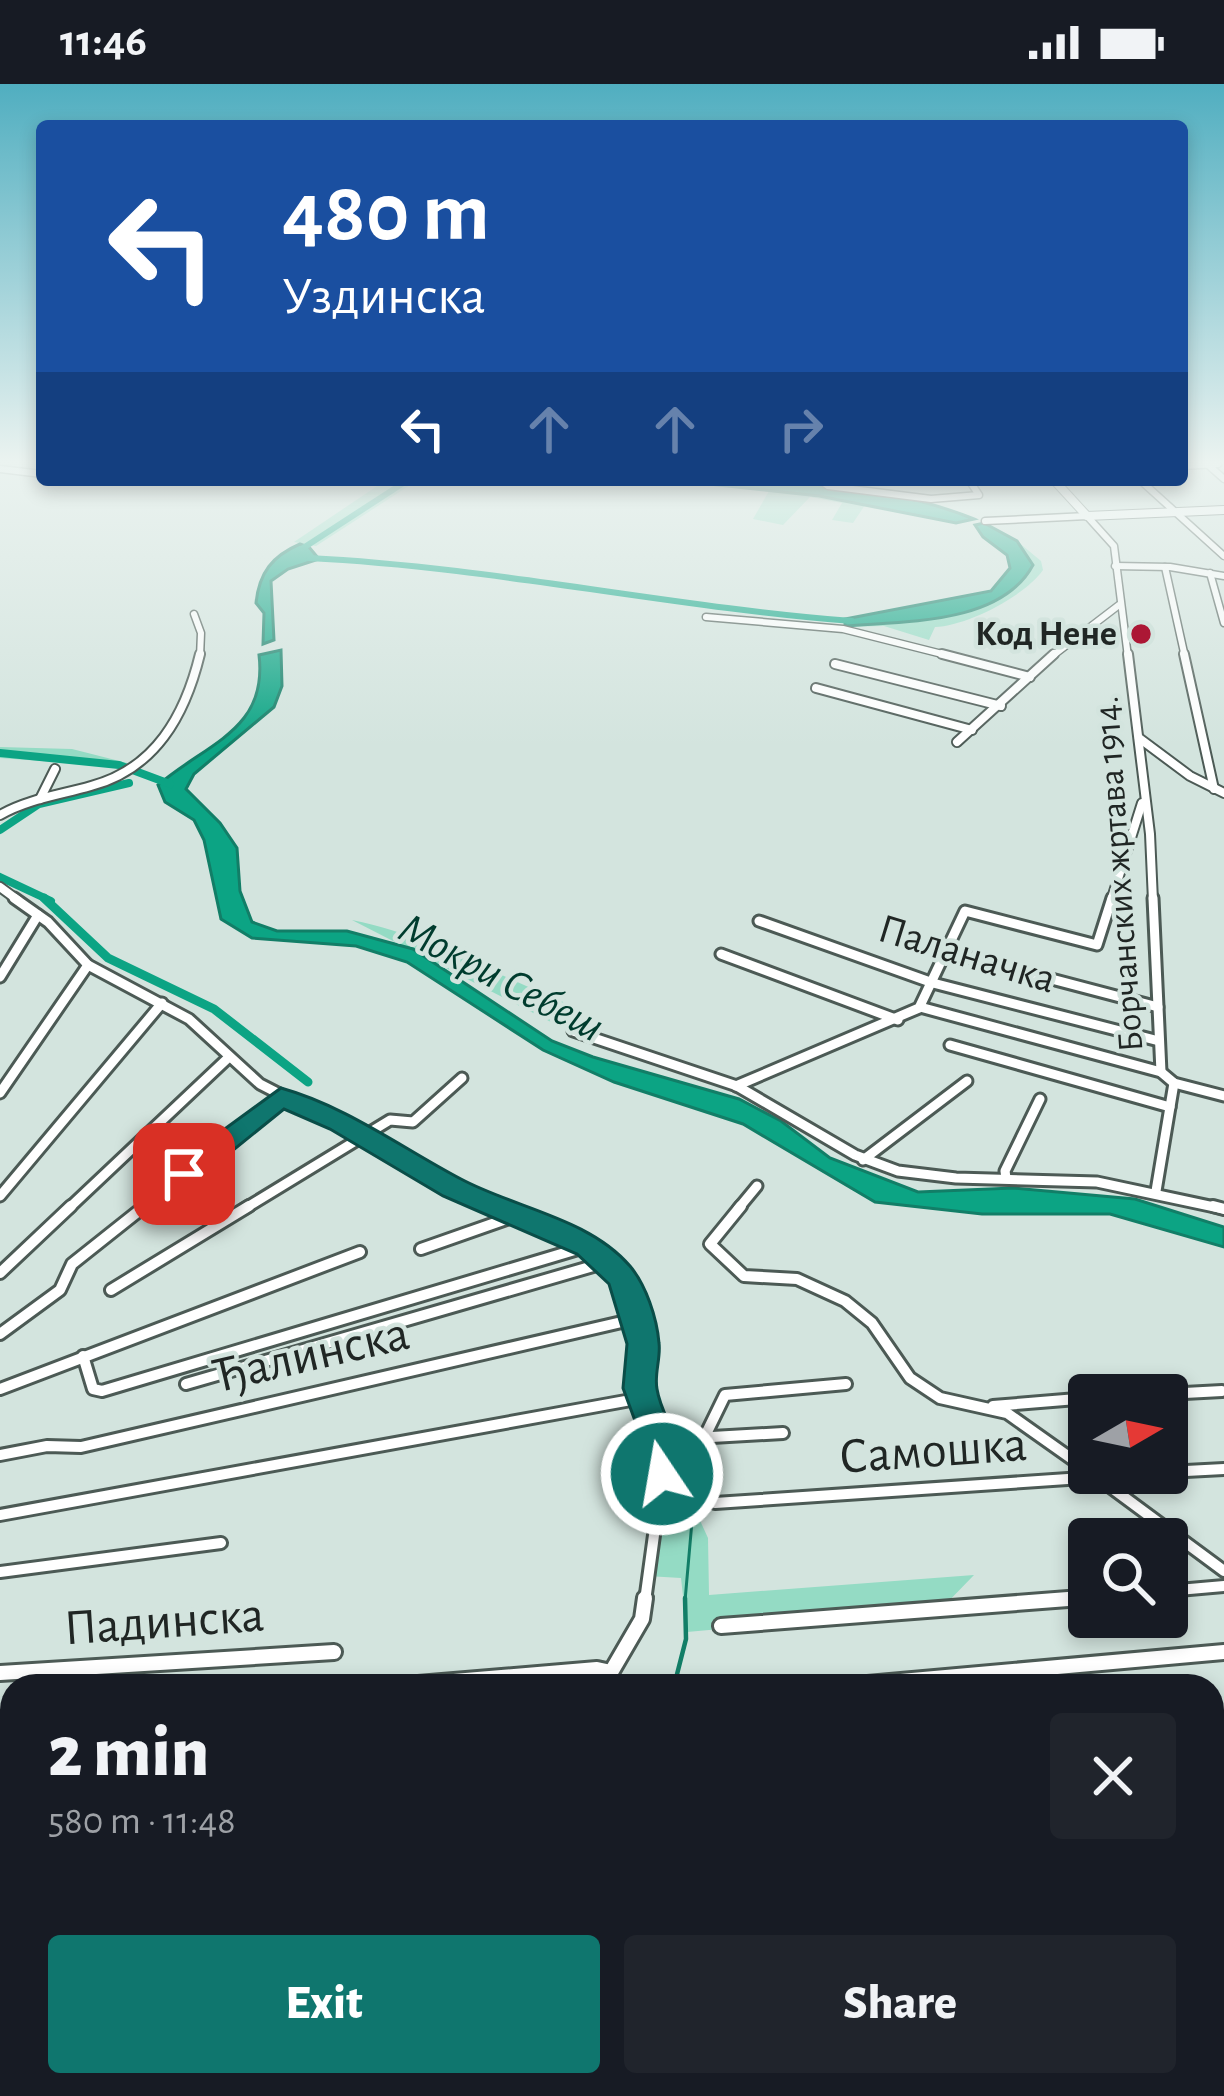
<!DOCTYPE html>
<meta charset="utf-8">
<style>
body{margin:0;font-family:"Alegreya Sans",sans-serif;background:#20242c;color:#f1f3f6;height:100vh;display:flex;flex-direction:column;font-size:45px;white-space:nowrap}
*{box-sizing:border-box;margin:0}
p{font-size:39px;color:#9ea1a6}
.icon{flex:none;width:66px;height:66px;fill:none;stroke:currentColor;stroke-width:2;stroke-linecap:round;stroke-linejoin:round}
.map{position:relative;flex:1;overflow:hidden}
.side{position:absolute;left:0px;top:1590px;width:1224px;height:423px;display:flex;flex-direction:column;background:#171b24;border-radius:36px 36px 0 0;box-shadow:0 6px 18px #0003}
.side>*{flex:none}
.top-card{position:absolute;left:36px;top:36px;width:1152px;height:366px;border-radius:12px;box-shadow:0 6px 18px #0003;background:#1a4fa0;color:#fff;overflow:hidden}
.needle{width:78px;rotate:81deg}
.tools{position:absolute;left:1068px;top:1290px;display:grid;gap:24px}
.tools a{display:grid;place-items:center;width:120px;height:120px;border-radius:12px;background:#171b24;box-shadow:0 6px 18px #0003;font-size:60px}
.pin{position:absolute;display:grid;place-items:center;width:102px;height:102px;color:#fff;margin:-51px;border-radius:24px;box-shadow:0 6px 18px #0006}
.me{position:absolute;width:132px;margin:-66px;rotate:348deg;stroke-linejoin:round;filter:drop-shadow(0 0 9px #0008)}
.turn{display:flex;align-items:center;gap:42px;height:252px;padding:0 48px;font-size:54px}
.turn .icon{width:156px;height:156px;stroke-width:2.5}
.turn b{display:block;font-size:84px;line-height:102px}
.lanes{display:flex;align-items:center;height:114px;padding:0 48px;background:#0003;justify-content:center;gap:60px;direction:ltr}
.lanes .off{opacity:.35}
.round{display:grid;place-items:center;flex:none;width:126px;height:126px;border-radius:12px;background:#20242c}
.head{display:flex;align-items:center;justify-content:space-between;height:204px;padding:0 48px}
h1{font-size:72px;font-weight:800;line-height:90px}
.action{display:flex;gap:24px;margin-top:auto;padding:24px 48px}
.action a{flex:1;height:138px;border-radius:12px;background:#0f766e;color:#fff;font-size:48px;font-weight:800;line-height:138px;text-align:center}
.action a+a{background:#20242c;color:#f1f3f6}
.status{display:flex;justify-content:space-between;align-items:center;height:84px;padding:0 60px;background:#171b24;direction:ltr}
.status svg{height:33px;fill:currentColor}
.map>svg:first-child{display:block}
.green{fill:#94dbc4}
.water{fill:#0ca484;stroke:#127e67;stroke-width:3}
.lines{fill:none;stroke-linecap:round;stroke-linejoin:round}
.stream-far1{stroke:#127e67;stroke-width:3}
.stream{stroke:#127e67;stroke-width:4.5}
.canal-far2{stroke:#0ca484;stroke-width:6}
.canal-far1{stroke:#0ca484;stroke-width:8}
.canal{stroke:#0ca484;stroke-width:9}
.street-far4-casing{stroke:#4c5a55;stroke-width:9}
.street-far3-casing{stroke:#4c5a55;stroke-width:12}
.street-far2-casing{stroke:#4c5a55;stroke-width:15}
.street-far1-casing{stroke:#4c5a55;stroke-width:16}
.street-casing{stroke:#4c5a55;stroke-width:20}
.secondary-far1-casing{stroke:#4c5a55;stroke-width:10}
.secondary-casing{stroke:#4c5a55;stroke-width:24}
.street-far4{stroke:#fff;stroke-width:6}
.street-far3{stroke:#fff;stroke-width:8}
.street-far2{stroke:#fff;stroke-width:9}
.street-far1{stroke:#fff;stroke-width:10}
.street{stroke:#fff;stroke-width:14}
.secondary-far1{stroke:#fff;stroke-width:8}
.secondary{stroke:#fff;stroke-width:18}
.route{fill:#0f766e;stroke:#0a4d48;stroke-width:3}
.poi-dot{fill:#ac1735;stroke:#d3e4de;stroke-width:4.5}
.labels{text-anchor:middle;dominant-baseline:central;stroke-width:9;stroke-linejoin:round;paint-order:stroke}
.far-poi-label{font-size:36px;font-weight:bold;fill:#202624;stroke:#d3e4de;text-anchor:end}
.far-street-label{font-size:36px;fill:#202624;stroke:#d3e4de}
.street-label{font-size:42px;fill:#202624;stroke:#d3e4de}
.water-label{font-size:45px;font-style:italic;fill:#003c2e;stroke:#d3e4de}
.near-street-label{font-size:51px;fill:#202624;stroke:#d3e4de}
</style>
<div class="status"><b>11:46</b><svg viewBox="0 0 49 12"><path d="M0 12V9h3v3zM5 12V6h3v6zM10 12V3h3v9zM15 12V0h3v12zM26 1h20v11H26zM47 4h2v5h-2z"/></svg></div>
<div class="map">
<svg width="1224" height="2012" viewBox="0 0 1224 2012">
<rect width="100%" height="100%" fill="#d3e4de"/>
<!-- green -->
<g class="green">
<path d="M386,396H418L316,462L294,458Z"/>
<path d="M660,396L764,405L865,421L853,439L832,436L842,419L810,413L783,441L753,435L769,407Z"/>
<path d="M1017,457L1041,477L1043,486C1024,513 966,542 935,543L929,556L884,542L844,543L1016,504L1033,480Z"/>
<path d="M0,663L72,665L139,682L129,688L111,682L0,674Z"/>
<path d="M352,836C428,851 496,891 568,920L551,938Z"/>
<path d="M692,1419L708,1454L709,1511L974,1491L941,1525L687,1548L681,1494L647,1492L656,1421Z"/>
</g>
<!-- water -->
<g class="water">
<path d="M672,396C772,396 881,397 974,435L956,439L819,412Z"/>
<path d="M984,439L1017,457L1033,481C1001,541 904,537 845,542V535L991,507L1010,484L1007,471L983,453L975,441Z"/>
<path d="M300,460L309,463L319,475L288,485L271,497L274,556L263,560L264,529L256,519C259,489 272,472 300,460Z"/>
<path d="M281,566L282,602L274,623L194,690L186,705L220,739L237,764L240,807L252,838L277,847H347L413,865L552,957L593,973L739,1015L781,1037L830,1074L918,1108L1013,1104L1135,1115L1224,1143V1163L1110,1130H982L875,1118L743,1040L614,998L543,966L407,878L356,862L252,854L221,835L204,756L194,736L165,718L158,701C207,659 268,646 259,571Z"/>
</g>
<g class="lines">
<!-- stream-far1 -->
<path class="stream-far1" d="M685,1517L698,1369"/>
<!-- stream -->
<path class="stream" d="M674,1602L686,1555L685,1514"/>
<!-- canal-far2 -->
<g class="canal-far2">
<path d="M297,468L408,396"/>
<path d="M309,474C491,483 670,523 852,537"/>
</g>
<!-- canal-far1 -->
<g class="canal-far1">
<path d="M0,669L119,681L170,700"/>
<path d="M0,746L39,720L129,699"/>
<path d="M0,793L51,817"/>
</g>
<!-- canal -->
<path class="canal" d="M44,814L108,874L214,925L308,998"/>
<defs>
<g id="street-far4">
<path d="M1207,380L1224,395"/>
<path d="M1182,382L1218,380"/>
<path d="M0,385L42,390"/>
<path d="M820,396L828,402L931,415L979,411L969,396"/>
<path d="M1140,396L1224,472"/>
<path d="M985,437L1087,432L1114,462L1128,573"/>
<path d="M1115,482L1170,483L1224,492"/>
<path d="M1165,483L1185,573"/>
<path d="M1210,489L1224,539"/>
<path d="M194,530L201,549L200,573"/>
<path d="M706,533L843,545L954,573"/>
<path d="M1051,573L1119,521"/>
</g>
<g id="street-far3">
<path d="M942,570L1030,593"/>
<path d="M1128,570L1150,750L1153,817"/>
<path d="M1184,570L1214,705"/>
<path d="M835,580L1001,622"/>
<path d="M816,604L972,646"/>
<path d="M1139,654L1190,692L1224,709"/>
<path d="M957,658L1054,570"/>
<path d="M40,715L55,685"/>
<path d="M0,731C28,715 60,711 91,702C155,685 185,632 200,570"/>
<path d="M0,803L19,817"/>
<path d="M1111,817L1142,719"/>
</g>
<g id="street-far2">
<path d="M14,814L48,838L88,881L189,935L260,1000L503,1125"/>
<path d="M1153,814L1161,988"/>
<path d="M759,837L933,899L1159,957"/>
<path d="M945,867L1158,923"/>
<path d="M721,870L898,936"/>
<path d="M0,893L38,831"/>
<path d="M920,923L1161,988L1174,999L1224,1012"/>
<path d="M573,947L737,1002L855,1071L898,1087L956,1094L1097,1098L1224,1125"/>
<path d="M950,961L1170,1023"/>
<path d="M736,1002L919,924L965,827L1097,861L1112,814"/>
<path d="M0,1009L88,881"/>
<path d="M863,1076L967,997"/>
<path d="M1006,1094L1005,1087L1040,1015"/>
<path d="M1156,1107L1174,999"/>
<path d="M0,1112L162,919"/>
<path d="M68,1125L228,974"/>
<path d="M141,1125L281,1013"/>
<path d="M244,1125L390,1036L413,1038L462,994"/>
<path d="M738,1125L757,1102"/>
</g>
<g id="street-far1">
<path d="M496,1122L588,1162L621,1192L642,1247L640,1304L664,1378L645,1517"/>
<path d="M741,1122L710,1160L744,1192L797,1195L845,1217L872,1239L910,1294L940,1314L1007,1329L1089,1387"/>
<path d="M1213,1122L1224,1125"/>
<path d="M421,1165L515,1132"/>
<path d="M0,1189L71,1122"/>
<path d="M111,1206L249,1122"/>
<path d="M0,1250L60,1206L72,1180L145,1122"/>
<path d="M83,1272L93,1305L102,1307L588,1162"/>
<path d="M186,1300L607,1178"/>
<path d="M0,1305L360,1168"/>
<path d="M1147,1311L1222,1307"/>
<path d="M993,1322L1089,1314"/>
<path d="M705,1352L725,1311L846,1300"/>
<path d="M660,1356L783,1349"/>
<path d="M0,1371L47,1362L81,1363L639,1234"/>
<path d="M1167,1388L1224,1385"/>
<path d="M1101,1396L1224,1487"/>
<path d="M715,1419L1156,1389"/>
<path d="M0,1431L642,1314"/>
<path d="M0,1488L221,1459"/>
<path d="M1167,1507L1224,1502"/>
<path d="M1043,1517L1089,1513"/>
</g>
<g id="street">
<path d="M721,1542L1081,1514"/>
<path d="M0,1589L334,1568"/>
<path d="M394,1602L597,1585L611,1588"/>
<path d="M603,1602L642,1535L645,1514"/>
<path d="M845,1602L1224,1568"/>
<path d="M0,1635L12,1634"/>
<path d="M0,1696L12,1695"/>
<path d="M0,1735L12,1734"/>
<path d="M0,1814L12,1812"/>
<path d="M1212,1970L1224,1969"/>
<path d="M0,1988L12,1985"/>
<path d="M733,2001L739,2012"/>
<path d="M1002,2001L1004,2012"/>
<path d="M448,2012L479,2001"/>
</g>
<path id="secondary-far1" d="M1054,396L1087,432L1224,426"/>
<g id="secondary">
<path d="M1212,1658L1224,1648"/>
<path d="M1212,1680L1224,1670"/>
<path d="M799,2012L812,2001"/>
<path d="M835,2012L847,2001"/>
</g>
</defs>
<!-- street-far4 casing -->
<use href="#street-far4" class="street-far4-casing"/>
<!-- street-far3 casing -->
<use href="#street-far3" class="street-far3-casing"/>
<!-- street-far2 casing -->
<use href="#street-far2" class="street-far2-casing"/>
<!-- street-far1 casing -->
<use href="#street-far1" class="street-far1-casing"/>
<!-- street casing -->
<use href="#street" class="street-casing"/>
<!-- secondary-far1 casing -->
<use href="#secondary-far1" class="secondary-far1-casing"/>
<!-- secondary casing -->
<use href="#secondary" class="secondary-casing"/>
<!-- street-far4 -->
<use href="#street-far4" class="street-far4"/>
<!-- street-far3 -->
<use href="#street-far3" class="street-far3"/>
<!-- street-far2 -->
<use href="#street-far2" class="street-far2"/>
<!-- street-far1 -->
<use href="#street-far1" class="street-far1"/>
<!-- street -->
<use href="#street" class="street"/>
<!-- secondary-far1 -->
<use href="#secondary-far1" class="secondary-far1"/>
<!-- secondary -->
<use href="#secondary" class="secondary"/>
</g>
<!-- sky -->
<linearGradient id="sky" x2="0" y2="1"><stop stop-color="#50aec0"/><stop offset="0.57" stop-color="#ebf3f0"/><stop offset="1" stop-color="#ebf3f0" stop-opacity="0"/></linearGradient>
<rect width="1224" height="662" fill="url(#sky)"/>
<!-- route -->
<path class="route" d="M281,1004C346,1022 402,1064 461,1095C515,1124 589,1134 630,1182C646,1201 657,1234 659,1259C661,1274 654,1290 657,1305C662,1338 692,1365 675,1400L662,1405L650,1400L645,1364L623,1304L627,1260L609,1200L577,1170L443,1112L330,1045L284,1025L195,1097H174L170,1090L174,1082Z"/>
<!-- markers -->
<circle class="poi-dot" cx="1141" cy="550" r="12"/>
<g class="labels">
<!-- far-poi labels -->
<g class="far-poi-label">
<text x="1117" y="550">Код Нене</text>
</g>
<!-- far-street labels -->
<g class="far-street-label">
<text transform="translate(1119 790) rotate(-94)">Борчанских жртава 1914.</text>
</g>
<!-- street labels -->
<g class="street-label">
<text transform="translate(967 870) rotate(17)">Паланачка</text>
</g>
<!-- water labels -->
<g class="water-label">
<text transform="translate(501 894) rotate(28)">Мокри Себеш</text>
</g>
<!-- near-street labels -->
<g class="near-street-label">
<text transform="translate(311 1271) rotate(-13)">Ђалинска</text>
<text transform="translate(933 1367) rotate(-4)">Самошка</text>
<text transform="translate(164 1538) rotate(-4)">Падинска</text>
</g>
</g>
</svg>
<div class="tools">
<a><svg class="needle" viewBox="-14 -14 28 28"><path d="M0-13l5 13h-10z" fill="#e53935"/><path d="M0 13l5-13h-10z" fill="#9ea1a6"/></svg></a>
<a><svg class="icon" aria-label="search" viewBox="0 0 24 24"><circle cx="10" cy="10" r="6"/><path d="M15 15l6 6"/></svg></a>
</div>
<div class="pin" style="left:184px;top:1090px;background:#d93025"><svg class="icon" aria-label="arrive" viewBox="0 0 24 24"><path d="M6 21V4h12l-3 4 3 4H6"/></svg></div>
<svg class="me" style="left:662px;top:1390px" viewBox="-20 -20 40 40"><circle r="17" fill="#0f766e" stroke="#fff" stroke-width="3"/><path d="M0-11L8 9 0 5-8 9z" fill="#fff"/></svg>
<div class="top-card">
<div class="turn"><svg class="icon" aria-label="left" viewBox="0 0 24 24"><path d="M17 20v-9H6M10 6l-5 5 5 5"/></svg><div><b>480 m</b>Уздинска</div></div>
<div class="lanes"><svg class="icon" aria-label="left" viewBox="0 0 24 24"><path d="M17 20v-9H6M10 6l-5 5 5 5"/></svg><svg class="icon off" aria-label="ahead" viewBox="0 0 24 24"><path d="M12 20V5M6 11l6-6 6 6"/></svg><svg class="icon off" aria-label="ahead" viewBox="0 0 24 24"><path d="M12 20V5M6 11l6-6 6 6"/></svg><svg class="icon off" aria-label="right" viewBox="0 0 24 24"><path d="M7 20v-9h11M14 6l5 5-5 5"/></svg></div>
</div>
<section class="side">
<div class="head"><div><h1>2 min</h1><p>580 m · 11:48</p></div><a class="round"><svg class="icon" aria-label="close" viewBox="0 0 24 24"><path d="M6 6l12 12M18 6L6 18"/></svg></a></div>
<div class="action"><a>Exit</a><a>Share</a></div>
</section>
</div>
